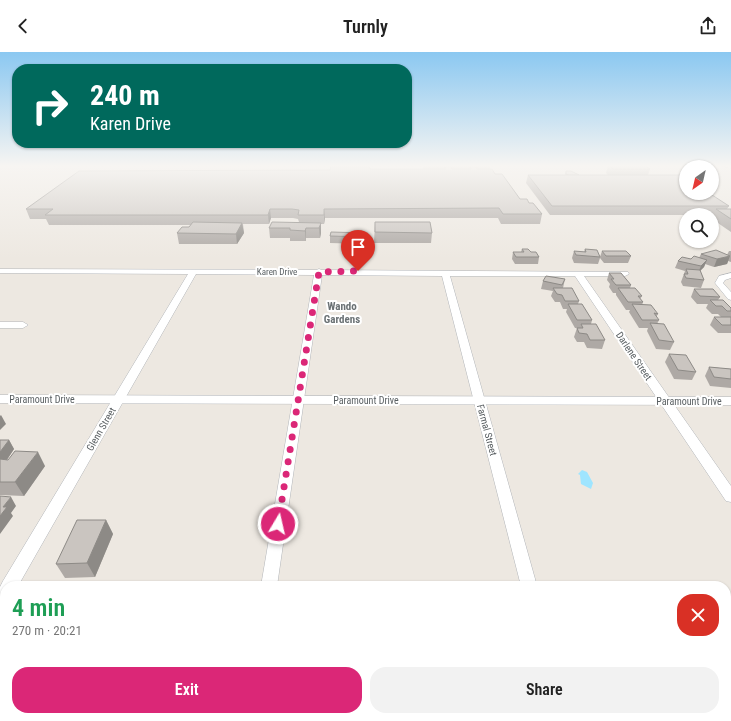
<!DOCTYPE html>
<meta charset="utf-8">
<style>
body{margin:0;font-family:"Roboto Condensed",sans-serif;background:#f2f2f2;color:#222;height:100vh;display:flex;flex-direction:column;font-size:15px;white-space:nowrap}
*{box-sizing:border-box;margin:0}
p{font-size:13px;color:#767676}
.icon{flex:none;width:22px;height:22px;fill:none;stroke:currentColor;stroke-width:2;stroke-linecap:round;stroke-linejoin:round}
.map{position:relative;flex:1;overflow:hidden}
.panel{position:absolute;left:0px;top:529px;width:731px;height:140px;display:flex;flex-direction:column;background:#fff;border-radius:16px 16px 0 0;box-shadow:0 1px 3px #0004}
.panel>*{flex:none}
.top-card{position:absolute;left:12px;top:12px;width:400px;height:84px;border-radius:16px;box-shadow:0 1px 3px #0004;background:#00695c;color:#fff;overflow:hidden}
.needle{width:26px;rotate:214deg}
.buttons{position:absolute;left:679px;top:108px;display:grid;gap:8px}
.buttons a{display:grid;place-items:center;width:40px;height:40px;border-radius:50%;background:#fff;box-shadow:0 1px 3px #0004;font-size:20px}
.pin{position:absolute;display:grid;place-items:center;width:34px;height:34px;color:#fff;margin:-41px -17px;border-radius:50% 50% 50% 0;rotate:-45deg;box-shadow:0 0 4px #0007}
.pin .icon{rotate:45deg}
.me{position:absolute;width:44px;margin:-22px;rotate:9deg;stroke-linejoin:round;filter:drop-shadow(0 0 3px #0008)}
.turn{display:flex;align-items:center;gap:14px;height:84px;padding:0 12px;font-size:18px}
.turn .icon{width:52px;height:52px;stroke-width:2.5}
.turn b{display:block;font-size:28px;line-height:34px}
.round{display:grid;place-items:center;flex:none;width:42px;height:42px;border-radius:16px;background:#f2f2f2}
.summary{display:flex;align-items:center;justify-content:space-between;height:68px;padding:0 12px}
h1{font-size:24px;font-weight:600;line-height:30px;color:#1e9e55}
.primary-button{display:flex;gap:8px;margin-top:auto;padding:8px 12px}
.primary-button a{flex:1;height:46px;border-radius:16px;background:#db2777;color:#fff;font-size:16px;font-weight:600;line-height:46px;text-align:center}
.primary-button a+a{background:#f2f2f2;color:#222}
header{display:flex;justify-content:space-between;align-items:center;height:52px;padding:0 12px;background:#fff;font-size:18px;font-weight:600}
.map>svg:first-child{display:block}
.water{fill:#9fe5ff}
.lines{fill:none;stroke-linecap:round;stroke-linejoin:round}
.minor-casing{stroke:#b2b5b9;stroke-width:1}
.tertiary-casing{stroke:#b2b5b9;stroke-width:1}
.minor{fill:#fff;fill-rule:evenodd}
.tertiary{fill:#fff;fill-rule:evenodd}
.wall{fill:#aea9a5}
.shaded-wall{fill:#8d8a86}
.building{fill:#cac5c0;stroke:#8d8a86}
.route{stroke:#db2777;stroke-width:7;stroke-dasharray:0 12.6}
.labels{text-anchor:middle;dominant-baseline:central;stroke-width:4;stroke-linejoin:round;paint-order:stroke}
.far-street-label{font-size:9px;fill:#595f62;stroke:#fff}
.street-label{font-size:10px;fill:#595f62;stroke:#fff}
.neighbourhood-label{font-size:11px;font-weight:bold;fill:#6a7174;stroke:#fff}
</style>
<header><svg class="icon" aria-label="back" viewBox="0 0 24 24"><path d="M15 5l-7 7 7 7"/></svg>Turnly<svg class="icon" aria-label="share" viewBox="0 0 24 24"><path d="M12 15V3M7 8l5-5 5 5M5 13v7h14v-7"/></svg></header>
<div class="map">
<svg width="731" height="669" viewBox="0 0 731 669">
<rect width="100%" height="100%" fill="#ede8e1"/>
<!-- water -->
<path class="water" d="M582,418L587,420L593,431L591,437L581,432L580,423L578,422Z"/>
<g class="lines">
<defs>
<g id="minor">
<path d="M725,114H731V116L726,115Z"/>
<path d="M0,217L316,218L319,217L322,218L628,220L629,222L625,224H584L731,434V450L726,449L575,224H450L537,534H521L442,224L322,223L277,534H261L314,223L196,222L18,534H5V555L0,557V535L3,529L188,222L0,221Z"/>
<path d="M731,221V226L725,228L723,231L731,240V248L728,247L715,231L719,224Z"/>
<path d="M0,270H23L28,273L23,276H0Z"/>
<path d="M238,664H258L257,669H237Z"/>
<path d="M555,664H575L576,669H556Z"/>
</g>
<path id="tertiary" d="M0,343L731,345V353L0,351Z"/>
</defs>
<!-- minor casing -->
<use href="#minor" class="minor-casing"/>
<!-- tertiary casing -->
<use href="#tertiary" class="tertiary-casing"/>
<!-- minor -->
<use href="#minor" class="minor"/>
<!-- tertiary -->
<use href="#tertiary" class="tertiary"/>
</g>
<!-- wall -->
<g class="wall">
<path d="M423,114H490V117L520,147L529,151L542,162L540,172H501L498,166H325L324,172H321V181L320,186H306V189H290V186H270L269,176L299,170L298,167L293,166H271L269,172H243L244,181L237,192H179L177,181L189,175L191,173H49L46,167H30L26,157L330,118L424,117Z"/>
<path d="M608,114H645L650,117L648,123L729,154L727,157H731V180L712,167L714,164H712V163H550L526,131L528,123H565L566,119L579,123H608L606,121Z"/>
<path d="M375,170L432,181L431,191H374Z"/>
<path d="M366,181L365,192L330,191V184Z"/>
<path d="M522,197L539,205L538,212H515L512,207L513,200H521Z"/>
<path d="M585,197L600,205L602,199L631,204L628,211H604L600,206L598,212L574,211L572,206L574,199L584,200Z"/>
<path d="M729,199H731V210L728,209L727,212L714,215L705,212L704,215L700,219L704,228L701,236L683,234L681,230L685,219L675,216L678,209L699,206L701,202L727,203Z"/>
<path d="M609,221L631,233L630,236L642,244L640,247L643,250L642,253L658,262L656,265L659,268L657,272L674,290L670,298L656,297L647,279L648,276H639L629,260L630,258H626L616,243V241H613L609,235L610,232L607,228Z"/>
<path d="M565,227L563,236L579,249L578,252L592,268L591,272L605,288L602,297L587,296L584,290H577L574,285L577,276H580H575L566,260L567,257H563L560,250H555L551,244L553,239L541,237L543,229Z"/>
<path d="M694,237L720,245L718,248L731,256V281H718L710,273L714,265H721L718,262H712L706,256L708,252H697L691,245Z"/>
<path d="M669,302L696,320L692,328L674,327L665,310Z"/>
<path d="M709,315L731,317V336L710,334L705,324Z"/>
<path d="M0,388H9L14,397L7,408L45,414L24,444L0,443Z"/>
<path d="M106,468L113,482L95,525L65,526L56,512Z"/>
</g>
<!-- shaded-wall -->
<g class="shaded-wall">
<path d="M270,157L271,166L269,172L268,163Z"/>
<path d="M324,157L325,166L324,172Z"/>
<path d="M242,171L244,181L237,192L236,182Z"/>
<path d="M321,171V181L320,186L319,176Z"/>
<path d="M306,176V189L305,179Z"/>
<path d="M730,204L727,212L714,215L717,207Z"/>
<path d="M707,208L704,215L698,221L701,214Z"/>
<path d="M1,363L6,372L0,378V364Z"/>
<path d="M9,388L14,397L2,415L0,412V400Z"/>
<path d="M38,400L45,414L24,444L15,430Z"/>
<path d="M11,445L16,454L11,461L13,464L0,482V464L3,455Z"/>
<path d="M106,468L113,482L95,525L87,511Z"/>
</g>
<!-- building -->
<g class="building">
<path d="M331,114H369L370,117H446L444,114H450L452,117H471L470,114H475L477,117H492L495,122H502L520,147H527L529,151H533L542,162H503L499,156L324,157V163H298L299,158L292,157H270L268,163H45L53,157H26L79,119L330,118Z"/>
<path d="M610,114H645L650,117H613Z"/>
<path d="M566,119H571L579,123H569L566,122Z"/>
<path d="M528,123H681L686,126V141H709L729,154H552Z"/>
<path d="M716,157H731V167Z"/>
<path d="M193,170L242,171L236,182L177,181L182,175H189Z"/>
<path d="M272,170L321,171L319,176H306L305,179L290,178V176H269Z"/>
<path d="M375,170H430L432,181L375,180Z"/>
<path d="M331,180L366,181L365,185L330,184Z"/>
<path d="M522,197H528L531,200H536L539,205H516L513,200H524Z"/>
<path d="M585,197L597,198L600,205L576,203L574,199L586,200Z"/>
<path d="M716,198L730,204L717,207L701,202Z"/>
<path d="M602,199H626L631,204H606Z"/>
<path d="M694,204L707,208L701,214L678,209L682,205L691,207Z"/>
<path d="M686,217L700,218L704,228L686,226L684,222H688Z"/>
<path d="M609,221H621L631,233H616L611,227H614Z"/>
<path d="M546,224L565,227L562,233L543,229Z"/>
<path d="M553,236H572L579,249H565L562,243L557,242Z"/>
<path d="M618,236H635L642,244H638L643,250H628Z"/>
<path d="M694,237H713L720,245L700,244Z"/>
<path d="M710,248H723L731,256V259H727L722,254H716Z"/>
<path d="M568,252H582L592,268H577Z"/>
<path d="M632,252L651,253L658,262L654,261L659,268H642Z"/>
<path d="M714,265H731V273H722Z"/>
<path d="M650,271L664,272L674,290L659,288Z"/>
<path d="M581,272H596L605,288H590L587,282L579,281L577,276H583Z"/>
<path d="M669,302L686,303L696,320L678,318Z"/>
<path d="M709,315L731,317V327L714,325Z"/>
<path d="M0,388H9L0,400Z"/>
<path d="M15,399L38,400L15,430H0V407L8,408Z"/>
<path d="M0,444L11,445L3,455H7L0,464Z"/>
<path d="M77,468H106L87,511L56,512Z"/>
</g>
<!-- sky -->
<linearGradient id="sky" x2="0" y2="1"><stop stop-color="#8bc8f1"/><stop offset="0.55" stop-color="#f7f5f2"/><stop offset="1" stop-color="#f7f5f2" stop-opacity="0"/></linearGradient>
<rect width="731" height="207" fill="url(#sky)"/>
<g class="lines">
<!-- route -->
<path class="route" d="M278,472L319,220L358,219"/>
</g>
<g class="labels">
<!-- far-street labels -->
<g class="far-street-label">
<text x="277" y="220">Karen Drive</text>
</g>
<!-- street labels -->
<g class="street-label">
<text transform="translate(634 304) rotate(56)">Darlene Street</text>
<text x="42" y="347">Paramount Drive</text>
<text x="366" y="348">Paramount Drive</text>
<text x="689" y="349">Paramount Drive</text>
<text transform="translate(101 377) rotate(-60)">Glenn Street</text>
<text transform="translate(487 378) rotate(75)">Farmal Street</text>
</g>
<!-- neighbourhood labels -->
<g class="neighbourhood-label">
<text x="342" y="254">Wando<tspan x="342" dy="13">Gardens</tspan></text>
</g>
</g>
</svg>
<div class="buttons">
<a><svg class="needle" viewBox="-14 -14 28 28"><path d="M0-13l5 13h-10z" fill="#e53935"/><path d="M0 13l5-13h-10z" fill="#767676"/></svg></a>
<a><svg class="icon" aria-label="search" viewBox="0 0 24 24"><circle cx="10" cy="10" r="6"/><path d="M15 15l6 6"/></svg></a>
</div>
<div class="pin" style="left:358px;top:219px;background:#d93025"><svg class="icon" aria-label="arrive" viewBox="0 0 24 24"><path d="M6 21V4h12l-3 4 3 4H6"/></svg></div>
<svg class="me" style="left:278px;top:472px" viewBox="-20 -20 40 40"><circle r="17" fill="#db2777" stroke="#fff" stroke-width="3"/><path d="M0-11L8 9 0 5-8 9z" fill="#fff"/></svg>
<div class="top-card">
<div class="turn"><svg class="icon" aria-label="right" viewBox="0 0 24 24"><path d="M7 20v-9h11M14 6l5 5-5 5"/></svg><div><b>240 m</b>Karen Drive</div></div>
</div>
<section class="panel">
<div class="summary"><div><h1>4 min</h1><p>270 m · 20:21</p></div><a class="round" style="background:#d93025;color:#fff"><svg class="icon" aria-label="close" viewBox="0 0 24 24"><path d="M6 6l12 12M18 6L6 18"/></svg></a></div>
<div class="primary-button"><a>Exit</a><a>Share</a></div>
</section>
</div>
